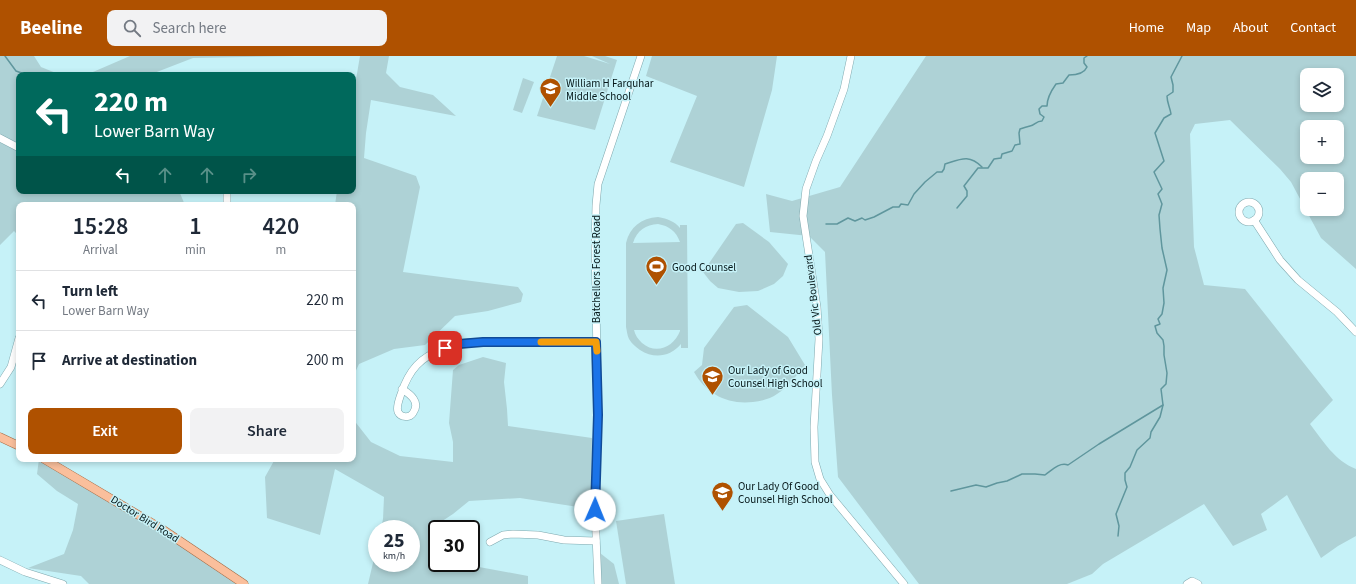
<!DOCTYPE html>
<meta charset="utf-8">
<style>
body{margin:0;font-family:"Source Sans 3",sans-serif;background:#f2f2f3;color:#1f2937;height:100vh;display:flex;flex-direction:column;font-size:15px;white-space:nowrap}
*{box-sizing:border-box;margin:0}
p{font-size:13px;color:#747a83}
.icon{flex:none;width:22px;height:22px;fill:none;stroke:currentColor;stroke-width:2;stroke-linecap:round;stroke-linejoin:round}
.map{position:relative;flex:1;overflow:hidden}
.sheet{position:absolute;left:16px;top:146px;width:340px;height:260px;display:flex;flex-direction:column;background:#fff;border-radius:8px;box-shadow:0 2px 6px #0003}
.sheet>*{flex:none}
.banner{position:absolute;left:16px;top:16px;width:340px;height:122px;border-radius:8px;box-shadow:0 2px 6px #0003;background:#00695c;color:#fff;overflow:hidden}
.buttons{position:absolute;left:1300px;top:12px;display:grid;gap:8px}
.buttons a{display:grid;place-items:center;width:44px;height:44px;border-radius:8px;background:#fff;box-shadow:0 2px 6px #0003;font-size:20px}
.speed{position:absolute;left:368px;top:464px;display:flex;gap:8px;font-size:20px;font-weight:700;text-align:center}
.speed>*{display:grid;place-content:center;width:52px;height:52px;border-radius:50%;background:#fff;box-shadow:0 2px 6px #0003;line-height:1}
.speed small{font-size:10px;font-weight:400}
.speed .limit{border:2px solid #111;border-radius:6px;background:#fff;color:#111}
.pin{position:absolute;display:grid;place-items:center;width:34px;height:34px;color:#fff;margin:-17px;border-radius:8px;box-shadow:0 2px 6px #0006}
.me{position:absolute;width:44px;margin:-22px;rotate:1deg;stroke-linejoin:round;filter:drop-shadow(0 0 3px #0008)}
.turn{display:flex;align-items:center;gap:14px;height:84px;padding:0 12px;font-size:18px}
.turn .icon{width:52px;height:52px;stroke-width:2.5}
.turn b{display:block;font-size:28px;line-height:34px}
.lanes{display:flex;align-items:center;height:38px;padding:0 12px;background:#0003;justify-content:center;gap:20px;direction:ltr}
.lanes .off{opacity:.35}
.eta{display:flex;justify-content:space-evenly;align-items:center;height:68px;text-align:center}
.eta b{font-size:24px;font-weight:600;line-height:28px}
.button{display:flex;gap:8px;margin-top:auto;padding:8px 12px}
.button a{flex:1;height:46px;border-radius:8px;background:#af5100;color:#fff;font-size:16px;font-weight:600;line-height:46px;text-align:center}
.button a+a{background:#f2f2f3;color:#1f2937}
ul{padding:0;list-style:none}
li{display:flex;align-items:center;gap:12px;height:60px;padding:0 12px;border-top:1px solid #e0e1e3}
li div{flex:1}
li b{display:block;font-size:15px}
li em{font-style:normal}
header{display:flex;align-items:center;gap:24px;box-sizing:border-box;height:56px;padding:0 20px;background:#af5100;color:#fff}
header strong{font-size:19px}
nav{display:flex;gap:22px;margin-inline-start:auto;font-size:14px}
.search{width:280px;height:36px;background:#f2f2f3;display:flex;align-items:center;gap:10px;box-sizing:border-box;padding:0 14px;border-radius:8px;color:#747a83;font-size:15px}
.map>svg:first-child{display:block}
.green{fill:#aed2d6;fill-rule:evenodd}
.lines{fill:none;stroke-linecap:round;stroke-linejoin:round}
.stream{stroke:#5f969d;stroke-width:1.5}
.minor-casing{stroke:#7ea8ae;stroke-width:8}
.major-casing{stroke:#a26943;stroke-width:9}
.minor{stroke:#fff;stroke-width:7}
.major{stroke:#fabf9c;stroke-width:8}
.route-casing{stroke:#114b97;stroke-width:10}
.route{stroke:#1a73e8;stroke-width:7}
.slow{stroke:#f59e0b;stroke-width:7}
.labels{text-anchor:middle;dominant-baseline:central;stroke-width:3;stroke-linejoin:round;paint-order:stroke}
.poi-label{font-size:11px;fill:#051618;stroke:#c6f2f8;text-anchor:start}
.street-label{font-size:11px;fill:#051618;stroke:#c6f2f8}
</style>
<header>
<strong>Beeline</strong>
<div class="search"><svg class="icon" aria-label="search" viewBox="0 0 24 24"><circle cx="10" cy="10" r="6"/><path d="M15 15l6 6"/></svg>Search here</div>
<nav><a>Home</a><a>Map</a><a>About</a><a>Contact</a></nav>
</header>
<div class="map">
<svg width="1356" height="528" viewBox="0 0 1356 528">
<rect width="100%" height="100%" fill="#c6f2f8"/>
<!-- green -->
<g class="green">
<path d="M0,0H34L41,11L61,19H19V135H179L185,149H19V180L14,175L0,189Z"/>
<path d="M130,0H295L193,2L149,19H86Z"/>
<path d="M360,0H389L386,17L400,31L433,39L456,60L371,44L366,77L364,102L416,120L420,131L403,216L518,231L523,238L521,246L488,255L455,260L425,289L394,293L359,308L353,321V149H335L337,135H353V41Z"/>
<path d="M557,0H584L610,8L592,0H605L617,4L595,74L537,60Z"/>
<path d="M652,0H777L772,34L744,131L670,106L697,40L646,20Z"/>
<path d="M926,0H1356V213L1321,182L1291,126L1280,113L1230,64L1195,68L1190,78L1194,191L1204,229L1245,233L1333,344L1310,368C1323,385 1335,405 1356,413V480L1338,490L1321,502L1287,439L1261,458L1267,474L1233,490L1204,448L1103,508L1092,518L1067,528H919L838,421L832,339L825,196L809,180L770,176L766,138L792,145L840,131ZM1307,19H1337V49H1307ZM1307,71H1337V101H1307ZM1307,123H1337V153H1307Z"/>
<path d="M523,22L534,26L522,57L513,54Z"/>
<path d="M658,161C668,163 674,165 680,172V169H687L688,292H681V288C670,301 654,303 640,294C636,291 632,288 629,283C627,279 627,275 626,271V187C630,171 641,162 658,161ZM658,168C669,170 676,175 680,186L633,187C637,174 646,169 658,168ZM634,274H680V275C674,291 656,299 642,287C638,283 635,279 634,274Z"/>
<path d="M743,167L769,186L788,208L783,220L774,228L758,235L739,236L718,232L710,225L703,216L736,168Z"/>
<path d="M747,249L788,281L805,309C797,319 788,331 777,338C770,343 761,345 753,346C728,349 706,338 694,316L702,309L704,292L734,251Z"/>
<path d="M483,301L506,307L504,326L507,353L508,370L592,382L591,453L520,442L469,445L453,458L433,471L428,497L437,505V507H440L447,512L479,511L528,520V528H368L377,490V507H411V473H381L383,463L384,441L335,413L320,479L267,462L265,421L275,403H353V363L371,386L400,400L453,406V386L449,367L453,314L459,309Z"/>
<path d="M39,403H44L177,483L236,528H89L81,520L28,512L64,498L73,474L78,448L57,435L37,418Z"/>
<path d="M664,458L675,528H626L616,465Z"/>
<path d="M600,497L614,508L619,528H598Z"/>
</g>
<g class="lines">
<!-- stream -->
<g class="stream">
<path d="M5,0L16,15L27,19"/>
<path d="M957,152L967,140V135L964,130L978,112H988L994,103L1001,102L1002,98L1012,95L1015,89L1020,88L1019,77L1020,73C1023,72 1026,71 1030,70C1035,69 1036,65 1042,65L1044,61L1040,58L1039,53L1042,50H1047C1047,42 1051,35 1056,28L1063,27L1069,19C1076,19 1084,18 1087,11L1084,7V2L1087,0"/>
<path d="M826,168H837L848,162L855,165L862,162L865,164L874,161L893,151H899L901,148L908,149L914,138L925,126L937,116H942L944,113L945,108C961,103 969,98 982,111"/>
<path d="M951,435L976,429L986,431L997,427L1007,425L1022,418H1035L1045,419C1052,414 1059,406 1068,409L1099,388L1163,349L1161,333L1166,328L1167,317L1164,299V290L1163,284L1157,277L1155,270L1160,268L1158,263L1162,258L1164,247L1163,232L1167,214L1162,192L1160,173L1159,159L1162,148L1158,138L1162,133L1154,116L1164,105L1155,77L1164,62L1171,58C1170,51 1167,47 1167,40L1173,36V29L1171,21L1182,0"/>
<path d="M1118,480L1119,470L1116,458L1127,431L1125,424V417L1130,411L1137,394L1150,382L1151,376L1160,361L1163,349"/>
</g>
<defs>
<g id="minor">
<path d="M851,0L844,33L827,80L816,105L806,133L803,160L817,251L819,283L814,371L815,406L820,423L830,439L904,528"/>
<path d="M0,82L19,92"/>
<circle cx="1249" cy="156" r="10"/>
<path d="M227,149V135"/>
<path d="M1254,164L1280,204L1298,224L1337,256L1356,276"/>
<path d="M0,328L11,311L19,282"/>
<path d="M402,333C410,338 421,346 413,357C410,362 401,362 398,356C396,351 399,344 401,338C409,314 420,301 445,292C464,284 487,286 508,286C538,286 567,286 596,286"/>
<path d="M490,486L503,479L513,478L538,479L564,484L596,485"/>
<path d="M0,504L25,516L63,528"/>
<path d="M598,528L595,454L598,359L595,189L596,149L598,128L641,0"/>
<path d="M1187,528L1192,525L1198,528"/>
</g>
<g id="major">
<path d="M0,381L19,390"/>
<path d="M44,403L162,473L244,528"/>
</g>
</defs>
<!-- minor casing -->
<use href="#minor" class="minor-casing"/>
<!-- major casing -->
<use href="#major" class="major-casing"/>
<!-- minor -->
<use href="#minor" class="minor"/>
<!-- major -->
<use href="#major" class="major"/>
</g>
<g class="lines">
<defs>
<path id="route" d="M445,292L459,288L483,286H596L598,359L595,454"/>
</defs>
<!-- route casing -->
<use href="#route" class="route-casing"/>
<!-- route -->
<use href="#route" class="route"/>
<!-- slow -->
<path class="slow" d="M541,286H596L597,295"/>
</g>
<!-- icons -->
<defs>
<symbol id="school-pin" viewBox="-11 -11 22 30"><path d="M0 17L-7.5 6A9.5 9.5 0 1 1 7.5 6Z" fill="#af5100" stroke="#c6f2f8"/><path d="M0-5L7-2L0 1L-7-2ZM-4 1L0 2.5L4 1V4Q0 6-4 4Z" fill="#fff"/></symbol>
<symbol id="stadium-pin" viewBox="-11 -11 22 30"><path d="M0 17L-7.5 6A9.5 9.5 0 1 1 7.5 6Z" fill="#af5100" stroke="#c6f2f8"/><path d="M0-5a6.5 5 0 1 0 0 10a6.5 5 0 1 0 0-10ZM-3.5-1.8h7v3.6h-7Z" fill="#fff"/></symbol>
</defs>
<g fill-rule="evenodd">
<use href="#school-pin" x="538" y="20" width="25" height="34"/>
<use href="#stadium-pin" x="644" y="198" width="25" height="34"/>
<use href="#school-pin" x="700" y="308" width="25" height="34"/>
<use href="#school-pin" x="710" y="424" width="25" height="34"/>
</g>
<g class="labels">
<!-- poi labels -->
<g class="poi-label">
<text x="566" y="27">William H Farquhar<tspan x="566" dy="13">Middle School</tspan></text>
<text x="672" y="211">Good Counsel</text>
<text x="728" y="314">Our Lady of Good<tspan x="728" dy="13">Counsel High School</tspan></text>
<text x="738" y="430">Our Lady Of Good<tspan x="738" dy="13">Counsel High School</tspan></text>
</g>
<!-- street labels -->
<g class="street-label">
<text transform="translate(596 213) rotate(-90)">Batchellors Forest Road</text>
<text transform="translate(813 239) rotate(-97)">Old Vic Boulevard</text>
<text transform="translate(145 463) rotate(32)">Doctor Bird Road</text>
</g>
</g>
</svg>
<div class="buttons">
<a><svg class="icon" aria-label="layers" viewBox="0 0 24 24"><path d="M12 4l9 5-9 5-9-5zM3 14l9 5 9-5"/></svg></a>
<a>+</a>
<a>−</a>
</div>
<div class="speed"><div>25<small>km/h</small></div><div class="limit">30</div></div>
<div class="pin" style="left:445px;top:292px;background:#d93025"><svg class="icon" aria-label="arrive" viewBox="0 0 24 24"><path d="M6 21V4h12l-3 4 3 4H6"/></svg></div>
<svg class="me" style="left:595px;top:454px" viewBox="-20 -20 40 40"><circle r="19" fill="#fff"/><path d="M0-13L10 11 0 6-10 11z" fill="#1a73e8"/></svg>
<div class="banner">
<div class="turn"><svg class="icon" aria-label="left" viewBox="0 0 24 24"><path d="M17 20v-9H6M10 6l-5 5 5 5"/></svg><div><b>220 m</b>Lower Barn Way</div></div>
<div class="lanes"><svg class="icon" aria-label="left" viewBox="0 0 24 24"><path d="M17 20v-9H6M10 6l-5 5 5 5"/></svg><svg class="icon off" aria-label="ahead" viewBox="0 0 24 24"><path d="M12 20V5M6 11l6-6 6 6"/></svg><svg class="icon off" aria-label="ahead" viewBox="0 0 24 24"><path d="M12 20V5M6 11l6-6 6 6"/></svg><svg class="icon off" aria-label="right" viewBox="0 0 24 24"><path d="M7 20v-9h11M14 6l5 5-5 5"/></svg></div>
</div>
<section class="sheet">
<div class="eta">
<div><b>15:28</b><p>Arrival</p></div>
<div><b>1</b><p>min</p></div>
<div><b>420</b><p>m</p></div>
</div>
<ul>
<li><svg class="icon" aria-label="left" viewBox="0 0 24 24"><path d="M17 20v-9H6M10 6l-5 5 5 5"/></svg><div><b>Turn left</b><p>Lower Barn Way</p></div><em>220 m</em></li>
<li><svg class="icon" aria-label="arrive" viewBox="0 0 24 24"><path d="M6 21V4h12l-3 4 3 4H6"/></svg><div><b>Arrive at destination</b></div><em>200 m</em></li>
</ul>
<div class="button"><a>Exit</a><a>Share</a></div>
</section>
</div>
